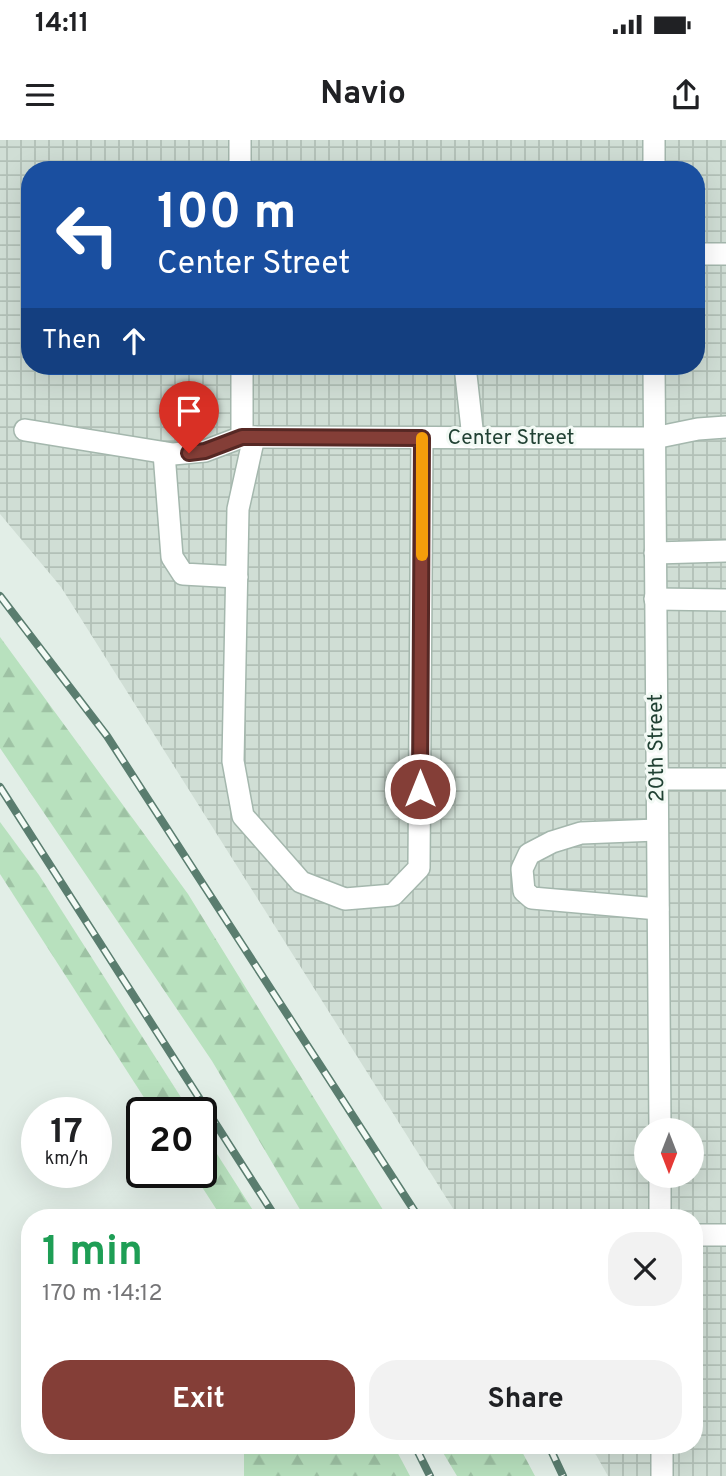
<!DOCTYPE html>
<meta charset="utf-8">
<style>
body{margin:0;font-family:Overpass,sans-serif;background:#f2f2f2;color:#202124;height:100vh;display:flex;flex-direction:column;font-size:26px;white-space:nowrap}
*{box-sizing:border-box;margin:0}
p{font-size:23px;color:#757577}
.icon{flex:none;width:38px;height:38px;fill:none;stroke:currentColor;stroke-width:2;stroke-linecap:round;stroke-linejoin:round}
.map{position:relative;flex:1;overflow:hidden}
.sheet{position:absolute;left:21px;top:1069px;width:682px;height:245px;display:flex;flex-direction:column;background:#fff;border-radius:28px;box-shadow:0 7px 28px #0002}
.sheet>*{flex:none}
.top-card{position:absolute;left:21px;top:21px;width:684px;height:214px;border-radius:28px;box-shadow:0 7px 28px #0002;background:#1a4fa0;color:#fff;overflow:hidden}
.needle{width:46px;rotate:180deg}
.fabs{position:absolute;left:634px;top:978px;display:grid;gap:14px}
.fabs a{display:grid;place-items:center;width:70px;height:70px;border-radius:50%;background:#fff;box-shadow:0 7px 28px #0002;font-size:35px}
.speed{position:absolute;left:21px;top:957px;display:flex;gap:14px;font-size:35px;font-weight:700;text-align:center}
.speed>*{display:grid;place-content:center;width:91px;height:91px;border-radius:50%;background:#fff;box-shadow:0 7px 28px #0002;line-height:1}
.speed small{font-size:18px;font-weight:400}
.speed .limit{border:4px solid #111;border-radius:10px;background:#fff;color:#111}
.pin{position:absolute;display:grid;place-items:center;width:60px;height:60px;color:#fff;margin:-72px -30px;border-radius:50% 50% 50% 0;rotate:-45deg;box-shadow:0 0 7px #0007}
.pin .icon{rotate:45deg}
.me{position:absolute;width:77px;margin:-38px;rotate:0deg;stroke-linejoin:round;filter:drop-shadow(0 0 5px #0008)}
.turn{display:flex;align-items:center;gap:24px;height:147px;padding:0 21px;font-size:32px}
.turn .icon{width:91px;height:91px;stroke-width:2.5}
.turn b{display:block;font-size:49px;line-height:60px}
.then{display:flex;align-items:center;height:66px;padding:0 21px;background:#0003;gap:14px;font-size:26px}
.round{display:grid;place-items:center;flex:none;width:74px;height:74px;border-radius:28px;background:#f2f2f2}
.overview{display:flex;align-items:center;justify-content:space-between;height:119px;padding:0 21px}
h1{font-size:42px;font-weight:700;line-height:52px;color:#1e9e55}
.primary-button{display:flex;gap:14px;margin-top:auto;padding:14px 21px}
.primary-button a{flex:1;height:80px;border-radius:28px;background:#843e37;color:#fff;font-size:28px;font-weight:700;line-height:80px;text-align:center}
.primary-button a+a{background:#f2f2f2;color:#202124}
.status{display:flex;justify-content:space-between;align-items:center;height:49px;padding:0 35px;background:#fff;direction:ltr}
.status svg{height:19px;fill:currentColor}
header{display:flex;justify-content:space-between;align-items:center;height:91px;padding:0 21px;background:#fff;font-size:32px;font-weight:700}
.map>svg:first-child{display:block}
.industrial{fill:url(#industrial-grid);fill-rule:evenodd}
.forest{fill:url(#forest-firs)}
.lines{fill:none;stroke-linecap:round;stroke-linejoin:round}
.minor-casing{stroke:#a4b7ad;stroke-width:24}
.minor{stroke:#fff;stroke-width:21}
.rail-casing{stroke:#5a7d6f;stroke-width:8}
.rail{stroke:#f3faf5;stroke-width:5;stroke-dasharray:16;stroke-linecap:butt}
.route-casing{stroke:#562824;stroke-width:18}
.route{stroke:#843e37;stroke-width:12}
.slow{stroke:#f59e0b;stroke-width:12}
.labels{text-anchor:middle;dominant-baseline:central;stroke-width:6;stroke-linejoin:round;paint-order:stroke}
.street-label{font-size:21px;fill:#204133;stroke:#f3faf5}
</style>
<div class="status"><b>14:11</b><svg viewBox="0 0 49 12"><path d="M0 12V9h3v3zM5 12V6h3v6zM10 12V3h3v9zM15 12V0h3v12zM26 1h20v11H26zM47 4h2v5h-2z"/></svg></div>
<header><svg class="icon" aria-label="menu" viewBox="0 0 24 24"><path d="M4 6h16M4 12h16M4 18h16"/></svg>Navio<svg class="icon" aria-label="share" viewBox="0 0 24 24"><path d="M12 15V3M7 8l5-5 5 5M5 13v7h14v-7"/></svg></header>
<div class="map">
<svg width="726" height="1336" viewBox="0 0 726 1336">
<defs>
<pattern id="industrial-grid" width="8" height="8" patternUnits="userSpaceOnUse" patternTransform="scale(1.75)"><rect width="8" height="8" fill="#d0ded5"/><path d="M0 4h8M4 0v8" fill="none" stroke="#b2c0b7"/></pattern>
<pattern id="forest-firs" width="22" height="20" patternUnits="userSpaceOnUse" patternTransform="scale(1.75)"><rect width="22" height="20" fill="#b8e1be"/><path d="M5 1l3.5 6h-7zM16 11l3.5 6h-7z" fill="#9ec2a4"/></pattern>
</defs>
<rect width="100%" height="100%" fill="#e2eee7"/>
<!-- industrial -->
<path class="industrial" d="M0,0H726V1336H608L591,1306H695V1078H459L61,447L0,374ZM30,30H696V226H30ZM646,990H691V1036H646Z"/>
<!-- forest -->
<g class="forest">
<path d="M0,497L188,754L388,1078H305L212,921L0,608Z"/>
<path d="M0,682L39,735L191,973H154L0,734Z"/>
<path d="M201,989L258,1078H222L193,1033L201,1032Z"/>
<path d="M244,1306H394L410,1336H244Z"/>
<path d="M439,1306H519L535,1336H457Z"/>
</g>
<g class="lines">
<defs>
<g id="minor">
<path d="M240,0V30"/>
<path d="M654,0V30"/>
<path d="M696,114H726"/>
<path d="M242,226V297"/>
<path d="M465,226L473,298"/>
<path d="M654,226L660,990"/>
<path d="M25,290L173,314L205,311L242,297L654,298L698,289L726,287"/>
<path d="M254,297L238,369L233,621L243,676L301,742L345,759L393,755L419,728L422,298"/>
<path d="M164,313L172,417L183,434L237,437"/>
<path d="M655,413L726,411"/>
<path d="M655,459L726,460"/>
<path d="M657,639H726"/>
<path d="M657,690L581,693L552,702L529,714L522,729L524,751L532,758L658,769"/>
<path d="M660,1036V1078"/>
<path d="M695,1095H726"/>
<path d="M662,1306V1336"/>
</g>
</defs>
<!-- minor casing -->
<use href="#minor" class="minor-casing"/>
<!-- minor -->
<use href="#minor" class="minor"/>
<defs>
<g id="rail">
<path d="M0,456L107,596L419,1078"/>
<path d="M0,647L276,1078"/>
<path d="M415,1306L430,1336"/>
<path d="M549,1306L563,1336"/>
</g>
</defs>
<!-- rail casing -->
<use href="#rail" class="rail-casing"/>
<!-- rail -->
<use href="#rail" class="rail"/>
</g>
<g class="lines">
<defs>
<path id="route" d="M189,313L205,311L242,297L422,298L420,649"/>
</defs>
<!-- route casing -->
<use href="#route" class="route-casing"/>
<!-- route -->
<use href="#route" class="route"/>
<!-- slow -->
<path class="slow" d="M422,415V298"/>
</g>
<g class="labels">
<!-- street labels -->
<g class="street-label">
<text x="511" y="298">Center Street</text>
<text transform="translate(657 608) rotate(-91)">20th Street</text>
</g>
</g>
</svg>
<div class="fabs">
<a><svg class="needle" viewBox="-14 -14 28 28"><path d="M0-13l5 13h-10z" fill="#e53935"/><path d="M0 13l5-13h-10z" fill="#757577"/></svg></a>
</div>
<div class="speed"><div>17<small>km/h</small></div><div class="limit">20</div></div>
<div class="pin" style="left:189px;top:313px;background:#d93025"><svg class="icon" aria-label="arrive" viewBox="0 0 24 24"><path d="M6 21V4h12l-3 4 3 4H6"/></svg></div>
<svg class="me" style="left:420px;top:649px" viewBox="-20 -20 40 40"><circle r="17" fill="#843e37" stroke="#fff" stroke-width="3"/><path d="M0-11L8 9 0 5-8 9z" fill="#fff"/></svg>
<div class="top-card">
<div class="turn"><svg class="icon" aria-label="left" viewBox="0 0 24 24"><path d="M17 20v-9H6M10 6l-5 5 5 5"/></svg><div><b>100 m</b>Center Street</div></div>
<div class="then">Then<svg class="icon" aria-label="ahead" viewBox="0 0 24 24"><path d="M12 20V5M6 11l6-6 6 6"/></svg></div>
</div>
<section class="sheet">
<div class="overview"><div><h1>1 min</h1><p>170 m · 14:12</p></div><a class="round"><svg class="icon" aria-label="close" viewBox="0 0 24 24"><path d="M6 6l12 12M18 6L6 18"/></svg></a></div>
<div class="primary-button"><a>Exit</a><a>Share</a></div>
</section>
</div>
